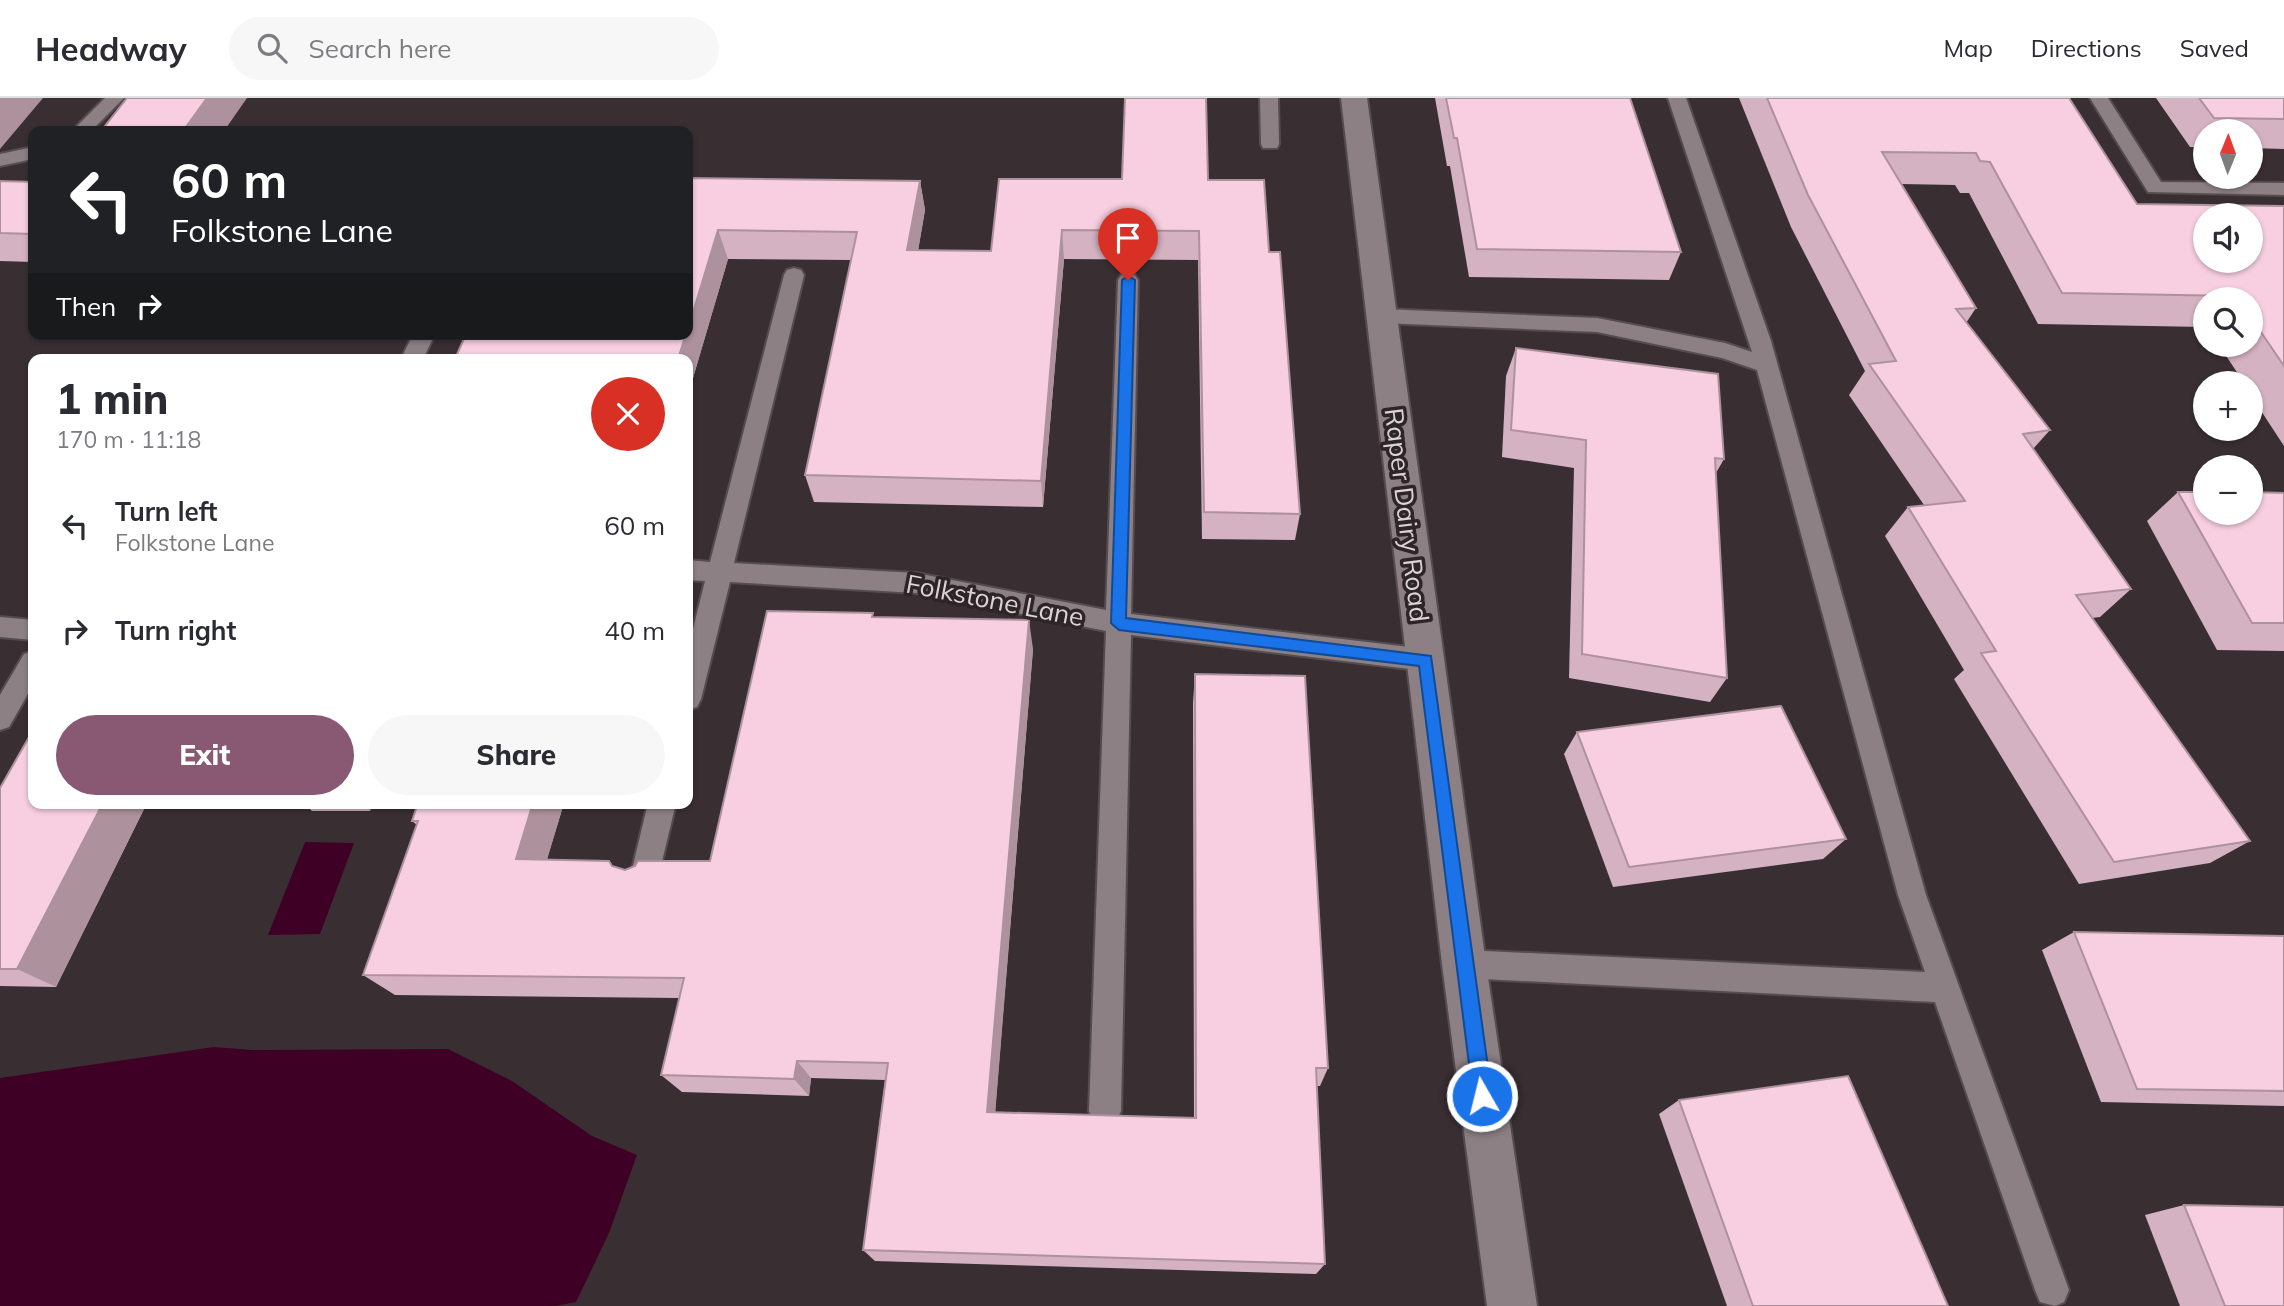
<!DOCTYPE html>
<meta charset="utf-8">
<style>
body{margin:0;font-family:Mulish,sans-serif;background:#f7f7f7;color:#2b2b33;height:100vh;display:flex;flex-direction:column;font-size:26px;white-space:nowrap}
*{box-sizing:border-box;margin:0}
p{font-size:23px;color:#7c7c81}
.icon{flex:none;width:38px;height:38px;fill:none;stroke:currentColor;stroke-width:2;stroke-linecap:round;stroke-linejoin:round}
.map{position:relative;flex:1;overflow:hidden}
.details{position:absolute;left:28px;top:256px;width:665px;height:455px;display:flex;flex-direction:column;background:#fff;border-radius:14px;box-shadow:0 2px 5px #0004}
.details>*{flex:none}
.top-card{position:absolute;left:28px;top:28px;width:665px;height:214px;border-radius:14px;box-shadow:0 2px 5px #0004;background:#202124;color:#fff;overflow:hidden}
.needle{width:46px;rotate:1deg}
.tools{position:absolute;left:2193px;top:21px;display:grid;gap:14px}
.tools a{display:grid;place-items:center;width:70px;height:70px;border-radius:50%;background:#fff;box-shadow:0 2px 5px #0004;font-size:35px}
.pin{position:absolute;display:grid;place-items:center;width:60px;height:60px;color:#fff;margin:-72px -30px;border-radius:50% 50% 50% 0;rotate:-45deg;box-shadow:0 0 7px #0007}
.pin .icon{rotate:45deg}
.me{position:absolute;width:77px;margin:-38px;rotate:352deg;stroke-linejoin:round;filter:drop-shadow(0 0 5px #0008)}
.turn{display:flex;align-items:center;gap:24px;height:147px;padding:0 28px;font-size:32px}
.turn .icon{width:91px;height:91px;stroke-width:2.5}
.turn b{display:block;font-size:49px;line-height:60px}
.then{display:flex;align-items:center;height:66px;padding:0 28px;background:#0003;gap:14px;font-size:26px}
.round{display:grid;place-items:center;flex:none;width:74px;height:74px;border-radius:37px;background:#f7f7f7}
.summary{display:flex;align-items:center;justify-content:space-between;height:119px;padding:0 28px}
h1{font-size:42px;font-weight:800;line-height:52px}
.primary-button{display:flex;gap:14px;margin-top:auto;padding:14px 28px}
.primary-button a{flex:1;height:80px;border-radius:42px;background:#895873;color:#fff;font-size:28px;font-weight:800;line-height:80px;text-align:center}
.primary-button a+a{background:#f7f7f7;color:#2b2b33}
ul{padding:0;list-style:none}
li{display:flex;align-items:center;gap:21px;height:105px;padding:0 28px}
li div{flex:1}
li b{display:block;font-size:26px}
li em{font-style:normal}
header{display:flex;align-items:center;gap:42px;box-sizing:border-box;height:98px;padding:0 35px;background:#fff;border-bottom:2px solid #e1e1e2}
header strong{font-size:33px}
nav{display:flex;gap:38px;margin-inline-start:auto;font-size:24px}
.search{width:490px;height:63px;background:#f7f7f7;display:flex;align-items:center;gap:18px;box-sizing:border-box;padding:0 24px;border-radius:38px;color:#7c7c81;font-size:26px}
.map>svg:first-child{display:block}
.water{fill:#3e0024}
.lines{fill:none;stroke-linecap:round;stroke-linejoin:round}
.lane-casing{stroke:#544c4f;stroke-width:4}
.secondary-casing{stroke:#544c4f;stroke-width:4}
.lane{fill:#8c8084;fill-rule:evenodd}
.secondary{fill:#8c8084;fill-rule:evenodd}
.wall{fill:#d4b2c1}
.shaded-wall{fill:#ad919d}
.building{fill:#f7cfe0;stroke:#ad919d;stroke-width:2;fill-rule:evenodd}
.route{fill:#1a73e8;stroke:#114b97;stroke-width:2}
.labels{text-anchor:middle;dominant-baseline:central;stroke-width:7;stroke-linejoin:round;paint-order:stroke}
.street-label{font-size:26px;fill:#dad4d6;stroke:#2e2529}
</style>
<header>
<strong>Headway</strong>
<div class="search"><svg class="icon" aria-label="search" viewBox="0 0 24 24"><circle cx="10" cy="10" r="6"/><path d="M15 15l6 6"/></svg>Search here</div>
<nav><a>Map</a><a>Directions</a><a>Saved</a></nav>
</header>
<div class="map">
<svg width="2284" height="1208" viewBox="0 0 2284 1208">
<rect width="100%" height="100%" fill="#392f33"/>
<!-- water -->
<g class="water">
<path d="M305,744L354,745L320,836L268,837Z"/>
<path d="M214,949L252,952L448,951L512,983L592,1038L637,1057L609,1135L576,1204L555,1208H0V980Z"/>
</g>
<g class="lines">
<defs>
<g id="lane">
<path d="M105,0H124L91,33H72Z"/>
<path d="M1260,0H1278L1279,46L1277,50H1263L1261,46Z"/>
<path d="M1668,0H1686L1771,243L1926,797L2069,1192L2064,1204L2055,1208L2040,1204L2035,1192L1935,904L1464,880L1453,876L1449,866L1453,856L1464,852L1925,874L1898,797L1757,272L1722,260L1597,234L1382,225L1375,223L1371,218L1375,213L1382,211L1597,220L1725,245L1752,254Z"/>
<path d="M2090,0H2108L2161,84L2284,85V97L2148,94Z"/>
<path d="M33,49V61L0,68V56Z"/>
<path d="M794,170L801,172L804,177L734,465L916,475L1106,512L1118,182L1121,177H1135L1138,182L1131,516L1426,551L1435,554L1439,562L1435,570L1426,573L1131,537L1121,1013L1116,1024L1105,1029L1094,1024L1089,1013L1106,533L916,495L730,484L701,601L697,609L688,612V551L705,483L688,482V462L710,464L784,177L787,172Z"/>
<path d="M413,236H435L423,261H401Z"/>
<path d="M0,519L33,522V542L0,539Z"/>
<path d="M33,553V587L9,629L0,632V597L24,556Z"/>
<path d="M648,705H676L658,780L654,789L644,793L634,789L630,780Z"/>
</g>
<path id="secondary" d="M1341,0H1367L1486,866L1537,1208H1487L1442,866Z"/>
</defs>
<!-- lane casing -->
<use href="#lane" class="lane-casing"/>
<!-- secondary casing -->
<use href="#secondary" class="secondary-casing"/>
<!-- lane -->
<use href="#lane" class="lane"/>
<!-- secondary -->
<use href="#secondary" class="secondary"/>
</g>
<!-- wall -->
<g class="wall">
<path d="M1435,0H1630L1681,154L1669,182L1469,179L1450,68H1447Z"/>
<path d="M1739,0H2069L2137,106L2284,108V348L2250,296V285H2244L2219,247H2250V201H2205V229L2038,226L1969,95H1960L1955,87L1901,86L1976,210L1966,225L2050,332L2033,351L2131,491L2100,519L2092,520L2250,743L2210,765L2079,786L1954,581L1964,572L1885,438L1908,409L1924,407L1849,297L1865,273L1791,129Z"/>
<path d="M2156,0H2284V51L2250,50V33H2205V49H2190Z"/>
<path d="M688,80L920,83L925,112L918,153H991L1208,82L1269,154L1300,416L1295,442L1202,441L1198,162L1064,161L1043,409L814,404L805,377L851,162L728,161L688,297Z"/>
<path d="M0,83L33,84V164L0,163Z"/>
<path d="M1516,250L1724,361L1716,375L1727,580L1710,604L1569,580L1574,370L1502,359L1506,278Z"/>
<path d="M2178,394L2284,395V553L2217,552L2147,423Z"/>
<path d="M874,519L1033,551L995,1014L1194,1020L1193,605L1195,576L1328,970L1320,988H1317L1325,1166L1316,1176L875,1163L863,1152L885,982L811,980L809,998L682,994L661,977L679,900L395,897L363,877L417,727L412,723L564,705L547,761L614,768L625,772L710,763Z"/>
<path d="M1577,634L1846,741L1823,761L1613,789L1564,656Z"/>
<path d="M0,690L33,705H147L56,889L0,888Z"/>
<path d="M303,705H373L370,713H312Z"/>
<path d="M2074,834L2284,838V1008L2101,1004L2042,852Z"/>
<path d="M1679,1002L1948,1208H1727L1659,1016Z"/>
<path d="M2184,1107L2284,1208H2180L2145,1117Z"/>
</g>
<!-- shaded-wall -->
<g class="shaded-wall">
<path d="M0,0H43L0,51Z"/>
<path d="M207,0H247L224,33H183Z"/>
<path d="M920,83L925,112L913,181L907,152Z"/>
<path d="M718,132L728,161L688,297V261H678L686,236H688V231Z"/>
<path d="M1062,132L1064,161L1043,409L1041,383Z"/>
<path d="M1029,522L1033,551L994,1030L987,1014Z"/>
<path d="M103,705H147L56,889L17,871Z"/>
<path d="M362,705H373L370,713Z"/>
<path d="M533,705H564L540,785L516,761Z"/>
<path d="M797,963L811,980L809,998L794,981Z"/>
</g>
<!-- building -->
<g class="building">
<path d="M127,0H207L183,33H101Z"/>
<path d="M1125,0H1206L1208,82H1264L1269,154H1280L1300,416L1204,414L1199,133L1062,132L1041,383L805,377L857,134L718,132L688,231V80L920,83L907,152L991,153L999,81H1122Z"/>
<path d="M1446,0H1630L1681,154L1477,151L1457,40H1454Z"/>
<path d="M1767,0H2069L2137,106L2284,108V268L2250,218V201H2239L2237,198L2062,195L1990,64L1980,63L1976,55L1882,54L1976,210L1956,211L2050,332L2023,336L2131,491L2076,497L2250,743L2114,764L1981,555L1996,553L1908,409L1965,403L1869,266L1896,263L1808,97ZM2205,117H2250V163H2205Z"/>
<path d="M2199,0H2284V21L2214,20Z"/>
<path d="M0,83L33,84V136L0,135Z"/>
<path d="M466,236H686L678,261H455Z"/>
<path d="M1516,250L1718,276L1724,361L1715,360L1727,580L1582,556L1586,342L1511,332Z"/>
<path d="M2178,394H2205V415H2250V394L2284,395V525H2252Z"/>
<path d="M767,513L873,515L872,519L1029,522L987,1014L1196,1020L1195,576L1305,578L1328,970H1316L1325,1166L863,1152L888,965L797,963L794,981L661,977L684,880L363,877L418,723H412L418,705H533L516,761L609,763L612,768L625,772L635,768L638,763H710Z"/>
<path d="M1781,608L1846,741L1629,769L1577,634Z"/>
<path d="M33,632V705H103L17,871H0V690Z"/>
<path d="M2074,834L2284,838V993L2137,991Z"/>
<path d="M1848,978L1948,1208H1753L1679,1002Z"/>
<path d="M2184,1107L2284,1109V1208H2225Z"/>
</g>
<!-- route -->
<path class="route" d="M1128,178L1135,182L1126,520L1431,558L1492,998L1489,1004L1482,1007L1476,1004L1473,998L1419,568L1119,532L1111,525L1122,182Z"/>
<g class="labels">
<!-- street labels -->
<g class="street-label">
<text transform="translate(1407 417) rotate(83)">Raper Dairy Road</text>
<text transform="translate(995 502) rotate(11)">Folkstone Lane</text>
</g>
</g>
</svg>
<div class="tools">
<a><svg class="needle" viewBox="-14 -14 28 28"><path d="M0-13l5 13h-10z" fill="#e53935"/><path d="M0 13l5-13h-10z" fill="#7c7c81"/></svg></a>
<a><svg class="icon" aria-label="sound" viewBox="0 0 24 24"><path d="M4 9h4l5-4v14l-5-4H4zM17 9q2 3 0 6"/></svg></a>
<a><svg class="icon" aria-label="search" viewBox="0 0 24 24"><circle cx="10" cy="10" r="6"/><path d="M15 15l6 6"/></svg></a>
<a>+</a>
<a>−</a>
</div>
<div class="pin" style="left:1128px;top:182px;background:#d93025"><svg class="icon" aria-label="arrive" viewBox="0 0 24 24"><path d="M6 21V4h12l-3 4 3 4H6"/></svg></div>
<svg class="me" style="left:1482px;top:998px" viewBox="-20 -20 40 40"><circle r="17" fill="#1a73e8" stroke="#fff" stroke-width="3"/><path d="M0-11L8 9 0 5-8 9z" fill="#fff"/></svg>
<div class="top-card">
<div class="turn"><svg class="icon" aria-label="left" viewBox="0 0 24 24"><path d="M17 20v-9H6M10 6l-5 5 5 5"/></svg><div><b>60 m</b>Folkstone Lane</div></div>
<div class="then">Then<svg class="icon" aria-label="right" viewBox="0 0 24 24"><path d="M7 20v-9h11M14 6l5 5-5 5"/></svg></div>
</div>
<section class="details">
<div class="summary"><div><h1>1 min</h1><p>170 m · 11:18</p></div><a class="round" style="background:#d93025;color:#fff"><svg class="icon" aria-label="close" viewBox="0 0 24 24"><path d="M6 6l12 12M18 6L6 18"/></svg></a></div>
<ul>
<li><svg class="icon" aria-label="left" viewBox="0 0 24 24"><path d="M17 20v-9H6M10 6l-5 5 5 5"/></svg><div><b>Turn left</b><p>Folkstone Lane</p></div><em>60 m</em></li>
<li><svg class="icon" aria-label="right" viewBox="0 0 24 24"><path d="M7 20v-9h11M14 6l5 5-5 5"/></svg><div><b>Turn right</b></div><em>40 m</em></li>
</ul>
<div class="primary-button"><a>Exit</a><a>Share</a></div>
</section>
</div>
